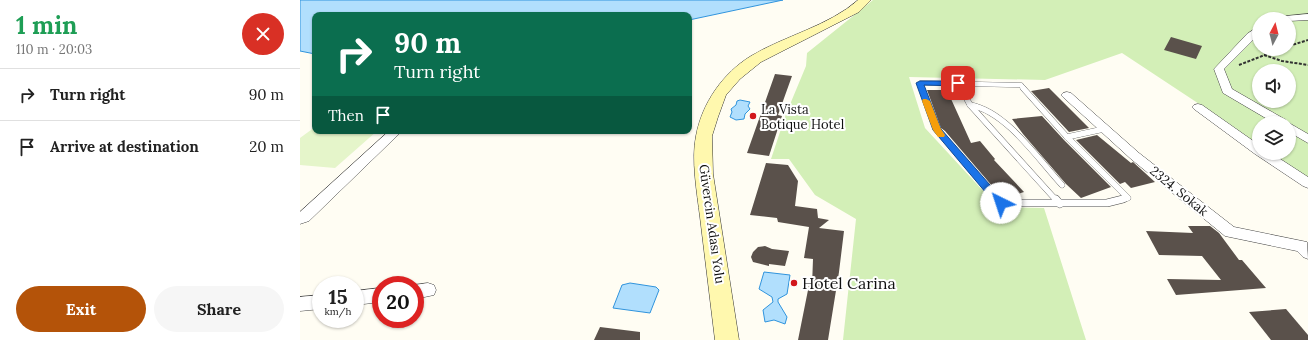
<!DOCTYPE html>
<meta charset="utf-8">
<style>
body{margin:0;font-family:Lora,serif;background:#f6f6f6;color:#222;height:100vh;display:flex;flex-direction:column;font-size:15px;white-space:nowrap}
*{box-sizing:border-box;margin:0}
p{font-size:13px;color:#767676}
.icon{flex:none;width:22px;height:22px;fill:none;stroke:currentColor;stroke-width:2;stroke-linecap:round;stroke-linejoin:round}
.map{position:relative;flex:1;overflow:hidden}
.panel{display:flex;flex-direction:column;background:#fff;width:300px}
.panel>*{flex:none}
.banner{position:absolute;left:12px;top:12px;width:380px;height:122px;border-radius:8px;box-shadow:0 1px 3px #0004;background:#0b6e4f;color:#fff;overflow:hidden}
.needle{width:26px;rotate:7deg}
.buttons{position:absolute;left:952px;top:12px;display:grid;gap:8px}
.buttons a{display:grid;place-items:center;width:44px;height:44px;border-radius:50%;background:#fff;box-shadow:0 1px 3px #0004;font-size:20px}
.speed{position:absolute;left:12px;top:276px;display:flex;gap:8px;font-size:20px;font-weight:700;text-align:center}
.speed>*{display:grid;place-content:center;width:52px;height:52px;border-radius:50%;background:#fff;box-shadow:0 1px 3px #0004;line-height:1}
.speed small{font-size:10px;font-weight:400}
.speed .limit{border:6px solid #d22;background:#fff;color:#111}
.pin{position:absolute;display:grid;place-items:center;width:34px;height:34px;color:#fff;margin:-17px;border-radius:8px;box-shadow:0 2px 6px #0006}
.me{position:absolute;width:44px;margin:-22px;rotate:319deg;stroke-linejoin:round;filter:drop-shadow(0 0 3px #0008)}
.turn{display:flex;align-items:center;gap:14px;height:84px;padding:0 16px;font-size:18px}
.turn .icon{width:52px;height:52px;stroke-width:2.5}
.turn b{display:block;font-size:28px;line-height:34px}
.then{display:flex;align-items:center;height:38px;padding:0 16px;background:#0003;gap:8px;font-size:15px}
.round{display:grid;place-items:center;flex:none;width:42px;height:42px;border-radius:21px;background:#f6f6f6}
.head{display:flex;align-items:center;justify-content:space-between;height:68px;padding:0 16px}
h1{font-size:24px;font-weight:700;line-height:30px;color:#1e9e55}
.button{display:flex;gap:8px;margin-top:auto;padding:8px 16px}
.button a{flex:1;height:46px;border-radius:24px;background:#b45309;color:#fff;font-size:16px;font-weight:700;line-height:46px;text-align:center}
.button a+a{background:#f6f6f6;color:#222}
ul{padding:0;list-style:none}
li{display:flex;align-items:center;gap:12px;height:52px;padding:0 16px;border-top:1px solid #e0e0e0}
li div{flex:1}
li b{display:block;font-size:15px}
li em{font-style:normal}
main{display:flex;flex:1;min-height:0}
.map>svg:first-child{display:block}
.green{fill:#d3efb7;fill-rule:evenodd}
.pitch{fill:#e5f5ca}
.water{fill:#b1dffd;stroke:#3094dd}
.building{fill:#5a514b}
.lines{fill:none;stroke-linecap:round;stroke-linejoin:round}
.lane-far2-casing{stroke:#434343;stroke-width:5}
.lane-far1-casing{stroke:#434343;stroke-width:6}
.lane-casing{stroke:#434343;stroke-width:8}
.street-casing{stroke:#434343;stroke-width:1}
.secondary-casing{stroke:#323232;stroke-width:1}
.path{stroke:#323232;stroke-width:2;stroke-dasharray:3 1.5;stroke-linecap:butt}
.lane-far2{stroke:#fff;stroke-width:4.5}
.lane-far1{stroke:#fff;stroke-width:5.5}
.lane{stroke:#fff;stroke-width:7}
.street{fill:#fff;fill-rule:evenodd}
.secondary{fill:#fff8ae;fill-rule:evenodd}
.route{fill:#1a73e8;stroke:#114b97}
.slow{fill:#f59e0b}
.poi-dot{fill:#d2161b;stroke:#fff;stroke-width:1.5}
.labels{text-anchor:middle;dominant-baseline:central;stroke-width:4;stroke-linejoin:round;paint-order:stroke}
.poi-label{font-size:13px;fill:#101010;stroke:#fff;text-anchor:start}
.street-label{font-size:13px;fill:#101010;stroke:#fff}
.near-poi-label{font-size:16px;fill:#101010;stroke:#fff;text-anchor:start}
</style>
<main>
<section class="panel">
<div class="head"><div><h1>1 min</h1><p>110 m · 20:03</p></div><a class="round" style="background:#d93025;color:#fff"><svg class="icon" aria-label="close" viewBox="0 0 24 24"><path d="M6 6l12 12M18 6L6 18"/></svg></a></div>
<ul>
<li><svg class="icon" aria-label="right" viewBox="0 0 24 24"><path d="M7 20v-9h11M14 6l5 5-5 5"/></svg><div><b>Turn right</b></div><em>90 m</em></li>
<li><svg class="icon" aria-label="arrive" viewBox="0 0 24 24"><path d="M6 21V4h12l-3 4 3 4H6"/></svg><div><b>Arrive at destination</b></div><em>20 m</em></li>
</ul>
<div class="button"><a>Exit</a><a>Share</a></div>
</section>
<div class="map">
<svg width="1008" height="340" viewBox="0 0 1008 340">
<rect width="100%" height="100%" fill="#fffdf3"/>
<!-- green -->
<path class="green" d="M573,0H1008V182L969,153H989V123H959V146L931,125L822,53L745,80L609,77L625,128L698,207L744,208L786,340H543L556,219L515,195L489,159H471L486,114L506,66L507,53ZM959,19H989V49H959ZM959,71H989V101H959Z"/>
<!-- pitch -->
<path class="pitch" d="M15,127V131H77L35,168L0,165V138Z"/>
<!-- water -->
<g class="water">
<path d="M0,0H483L389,20V15H15V54L0,51Z"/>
<path d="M440,100L450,102L448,106L450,109L445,114L444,119L436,120L430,117L432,112L431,109L436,105L437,101Z"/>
<path d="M464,272L490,275L487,294L478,299V302L487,317L485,324L474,320L465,322L463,310L473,302L472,297L459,289Z"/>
<path d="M330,283L356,287L359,290L350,313L313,308L322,285Z"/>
</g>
<!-- building -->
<g class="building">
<path d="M871,37L902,46L896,59L864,50Z"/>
<path d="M475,74L492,76L478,115L482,116L469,156L447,153Z"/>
<path d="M749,88L789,128L769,132L731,91Z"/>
<path d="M627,90H647L671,143L680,141L695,159L694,160L724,192L704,198L699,194L645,131L641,128Z"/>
<path d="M742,116L764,140L811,187L781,198L766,184L723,134L712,119Z"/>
<path d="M797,135L831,163L833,162L855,182L831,188L825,182L820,184L776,140Z"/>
<path d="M466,163L488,165L498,181L495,206L517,209L518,218L529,220L519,228L544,231L539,272L528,340H498L509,285L512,286L513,259L504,258L509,227L478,222L477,218L450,215Z"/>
<path d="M888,226H910L919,233L939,260H942L966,288L876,295L867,279L921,280L902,256L859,255L846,231L893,233Z"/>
<path d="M465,246L472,249L489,251L485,266L469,264V266L453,262L451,257L453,252L458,247Z"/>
<path d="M986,309L1008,335V340H971L949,312Z"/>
<path d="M300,327L340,332V340H294Z"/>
</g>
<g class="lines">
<defs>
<g id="lane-far2">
<path d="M658,83L661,89"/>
<path d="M622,89L620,83L721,85L724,89"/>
</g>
<g id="lane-far1">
<path d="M622,88L637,130L698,200"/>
<path d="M661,88L670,105L756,200"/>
<path d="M723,88L767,137"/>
<path d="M670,105C706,111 738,159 762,185"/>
<path d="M767,137L828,198L819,200"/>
<path d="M767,137L804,129"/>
</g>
<g id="lane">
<path d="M698,199L701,203H807L823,199"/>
<path d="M756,199L760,204"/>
</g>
<g id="street">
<path d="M1008,14V20L989,21V19H981L986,16Z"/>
<path d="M959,26V34L924,69L932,89L986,120L988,123H974L923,93L914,69L947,34Z"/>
<path d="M767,92L771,93L839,153L934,227L1007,242L1008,259L1003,257L997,251L925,236L831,159L763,97L761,95L763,93Z"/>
<path d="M898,104L902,105L959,145V153H971L1008,177V188L1003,186L955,154L894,109L892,107L894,105Z"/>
<path d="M989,123L1008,134V143L989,132Z"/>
<path d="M89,131H102L9,221L0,224V212Z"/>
<path d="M128,283L134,285L136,290L134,295L115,299V285Z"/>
<path d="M81,288V302L55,305V291Z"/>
<path d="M21,295V309L0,311V297Z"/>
</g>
<path id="secondary" d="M558,0H571L559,12L461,62L440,79L426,95L418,117L412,136L413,174L439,340H415C410,299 405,258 400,217C397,193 391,159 396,136C402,103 423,73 451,56C484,36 529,26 558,0Z"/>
</defs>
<!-- lane-far2 casing -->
<use href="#lane-far2" class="lane-far2-casing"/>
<!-- lane-far1 casing -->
<use href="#lane-far1" class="lane-far1-casing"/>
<!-- lane casing -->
<use href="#lane" class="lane-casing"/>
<!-- street casing -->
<use href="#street" class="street-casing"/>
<!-- secondary casing -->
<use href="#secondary" class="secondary-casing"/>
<!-- path -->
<g class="path">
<path d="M989,46L1008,40"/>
<path d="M964,55L982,61L1008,65"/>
<path d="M939,65L980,49"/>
</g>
<!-- lane-far2 -->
<use href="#lane-far2" class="lane-far2"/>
<!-- lane-far1 -->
<use href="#lane-far1" class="lane-far1"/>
<!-- lane -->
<use href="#lane" class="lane"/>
<!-- street -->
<use href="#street" class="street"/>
<!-- secondary -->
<use href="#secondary" class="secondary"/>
</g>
<!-- route -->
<path class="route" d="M620,81H658L662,83L658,86L624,85L641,129L704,201L705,203L704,206H697L633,130L616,83Z"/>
<!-- slow -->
<path class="slow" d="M623,99H626L630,101L641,129L645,135L644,137H638L633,130L622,101Z"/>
<!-- markers -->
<g class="poi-dot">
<circle cx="453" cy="116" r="4"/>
<circle cx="494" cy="283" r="4"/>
</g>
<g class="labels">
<!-- poi labels -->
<g class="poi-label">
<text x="461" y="109">La Vista<tspan x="461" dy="15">Botique Hotel</tspan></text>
</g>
<!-- street labels -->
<g class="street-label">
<text transform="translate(879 191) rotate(39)">2324. Sokak</text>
<text transform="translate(412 224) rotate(82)">Güvercin Adası Yolu</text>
</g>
<!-- near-poi labels -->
<g class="near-poi-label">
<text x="502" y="283">Hotel Carina</text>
</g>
</g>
</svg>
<div class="buttons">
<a><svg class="needle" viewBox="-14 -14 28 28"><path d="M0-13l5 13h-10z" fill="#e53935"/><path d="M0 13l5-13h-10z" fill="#767676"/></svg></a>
<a><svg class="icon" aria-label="sound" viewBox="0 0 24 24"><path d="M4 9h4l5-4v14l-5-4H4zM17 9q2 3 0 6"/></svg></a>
<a><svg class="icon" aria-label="layers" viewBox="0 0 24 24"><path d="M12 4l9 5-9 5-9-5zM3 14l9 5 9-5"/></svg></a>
</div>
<div class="speed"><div>15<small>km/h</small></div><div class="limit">20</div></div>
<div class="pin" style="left:658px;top:83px;background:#d93025"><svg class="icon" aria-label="arrive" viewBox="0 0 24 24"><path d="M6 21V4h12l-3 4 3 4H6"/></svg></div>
<svg class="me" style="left:701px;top:203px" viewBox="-20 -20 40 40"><circle r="19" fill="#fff"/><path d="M0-13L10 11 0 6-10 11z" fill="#1a73e8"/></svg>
<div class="banner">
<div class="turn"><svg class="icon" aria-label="right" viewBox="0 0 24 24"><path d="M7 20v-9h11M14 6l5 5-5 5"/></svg><div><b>90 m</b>Turn right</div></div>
<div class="then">Then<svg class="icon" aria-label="arrive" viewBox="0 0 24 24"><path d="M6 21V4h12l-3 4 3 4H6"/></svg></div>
</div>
</div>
</main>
